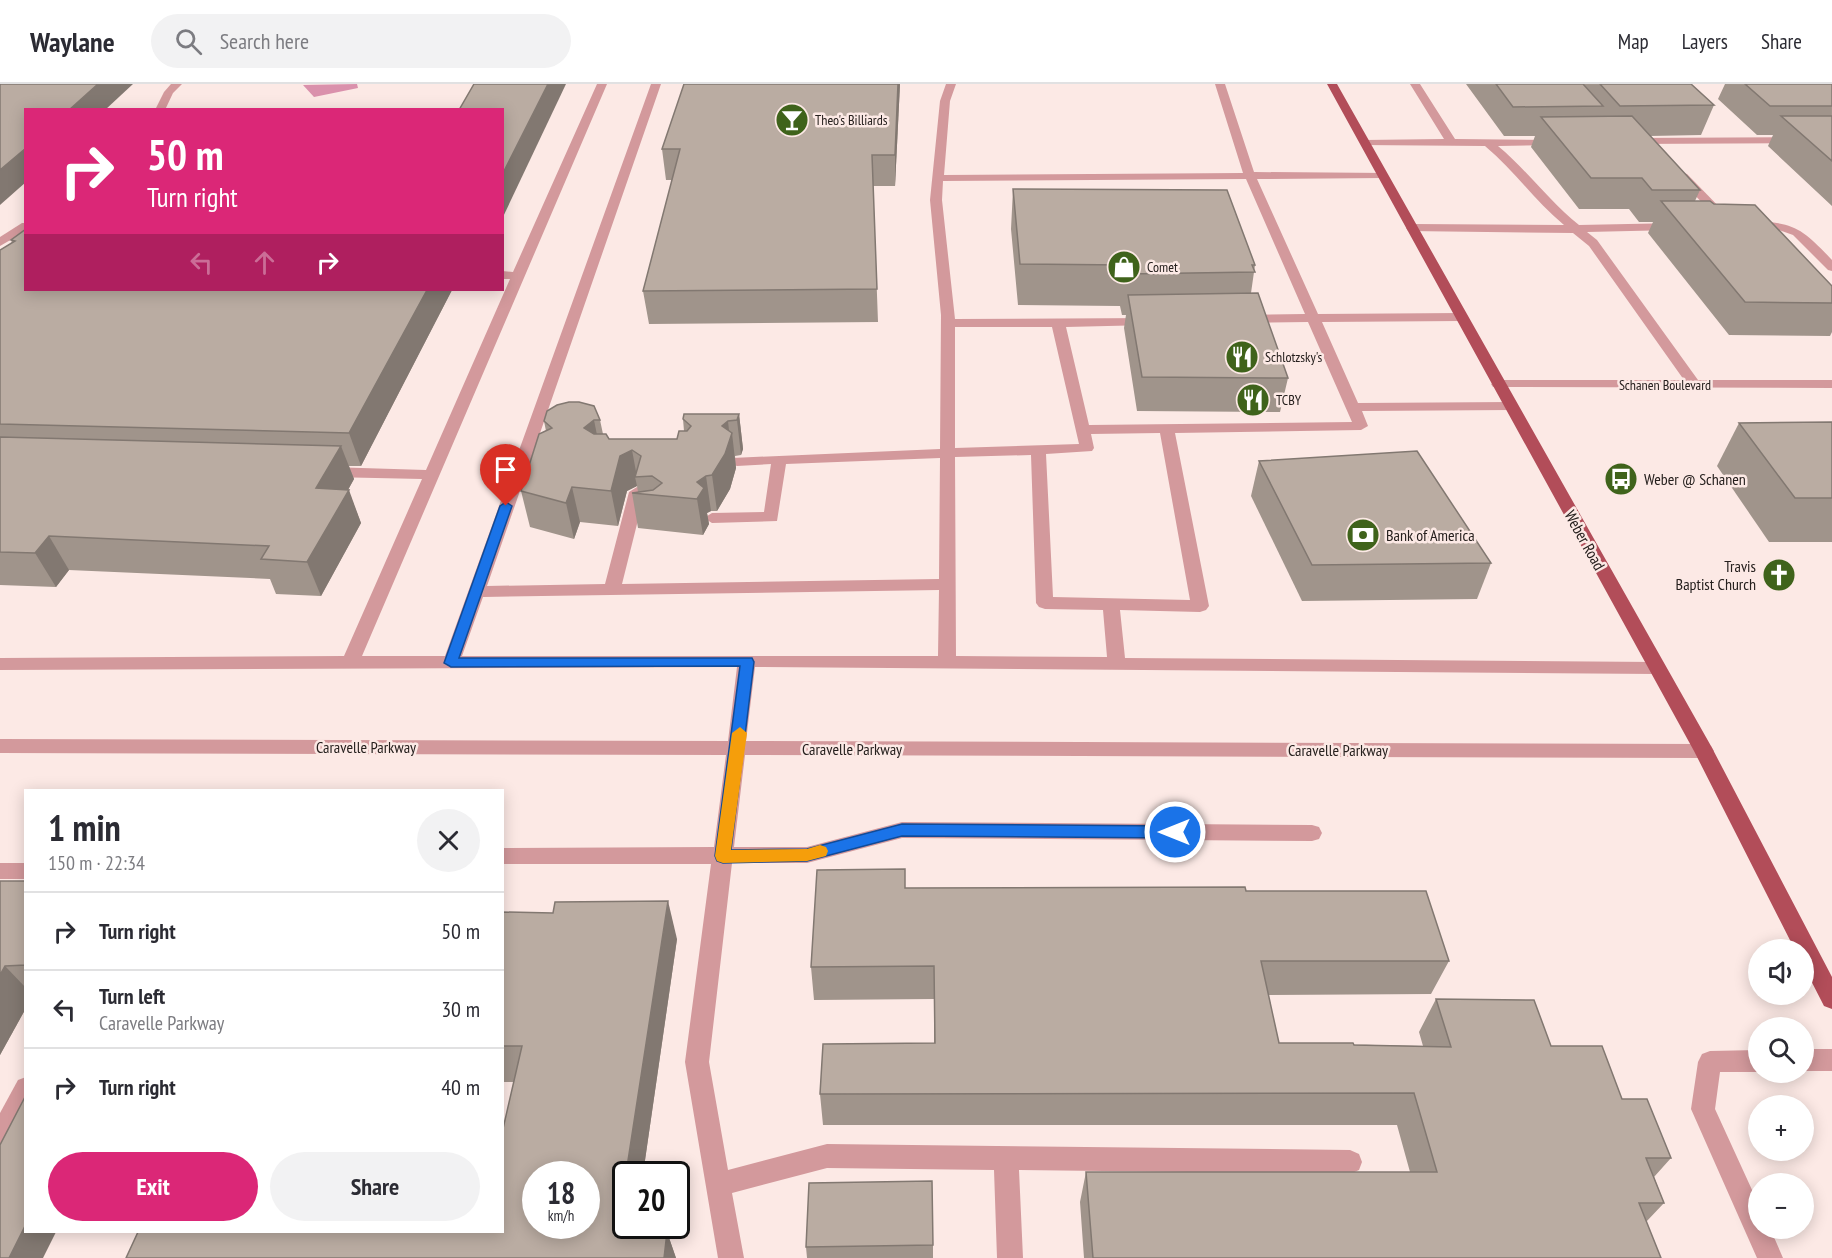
<!DOCTYPE html>
<meta charset="utf-8">
<style>
body{margin:0;font-family:"PT Sans Narrow",sans-serif;background:#f2f2f3;color:#2b2b33;height:100vh;display:flex;flex-direction:column;font-size:22px;white-space:nowrap}
*{box-sizing:border-box;margin:0}
p{font-size:20px;color:#7c7c81}
.icon{flex:none;width:33px;height:33px;fill:none;stroke:currentColor;stroke-width:2;stroke-linecap:round;stroke-linejoin:round}
.map{position:relative;flex:1;overflow:hidden}
.details{position:absolute;left:24px;top:705px;width:480px;height:444px;display:flex;flex-direction:column;background:#fff;border-radius:0px;box-shadow:0 3px 15px #0003}
.details>*{flex:none}
.banner{position:absolute;left:24px;top:24px;width:480px;height:183px;border-radius:0px;box-shadow:0 3px 15px #0003;background:#db2777;color:#fff;overflow:hidden}
.buttons{position:absolute;left:1748px;top:855px;display:grid;gap:12px}
.buttons a{display:grid;place-items:center;width:66px;height:66px;border-radius:50%;background:#fff;box-shadow:0 3px 15px #0003;font-size:30px}
.speed{position:absolute;left:522px;top:1077px;display:flex;gap:12px;font-size:30px;font-weight:700;text-align:center}
.speed>*{display:grid;place-content:center;width:78px;height:78px;border-radius:50%;background:#fff;box-shadow:0 3px 15px #0003;line-height:1}
.speed small{font-size:15px;font-weight:400}
.speed .limit{border:3px solid #111;border-radius:9px;background:#fff;color:#111}
.pin{position:absolute;display:grid;place-items:center;width:51px;height:51px;color:#fff;margin:-62px -26px;border-radius:50% 50% 50% 0;rotate:-45deg;box-shadow:0 0 6px #0007}
.pin .icon{rotate:45deg}
.me{position:absolute;width:66px;margin:-33px;rotate:270deg;stroke-linejoin:round;filter:drop-shadow(0 0 4px #0008)}
.turn{display:flex;align-items:center;gap:21px;height:126px;padding:0 24px;font-size:27px}
.turn .icon{width:78px;height:78px;stroke-width:2.5}
.turn b{display:block;font-size:42px;line-height:51px}
.lanes{display:flex;align-items:center;height:57px;padding:0 24px;background:#0003;justify-content:center;gap:30px;direction:ltr}
.lanes .off{opacity:.35}
.round{display:grid;place-items:center;flex:none;width:63px;height:63px;border-radius:32px;background:#f2f2f3}
.summary{display:flex;align-items:center;justify-content:space-between;height:102px;padding:0 24px}
h1{font-size:36px;font-weight:700;line-height:45px}
.primary-button{display:flex;gap:12px;margin-top:auto;padding:12px 24px}
.primary-button a{flex:1;height:69px;border-radius:36px;background:#db2777;color:#fff;font-size:24px;font-weight:700;line-height:69px;text-align:center}
.primary-button a+a{background:#f2f2f3;color:#2b2b33}
ul{padding:0;list-style:none}
li{display:flex;align-items:center;gap:18px;height:78px;padding:0 24px;border-top:2px solid #e1e1e2}
li div{flex:1}
li b{display:block;font-size:22px}
li em{font-style:normal}
header{display:flex;align-items:center;gap:36px;box-sizing:border-box;height:84px;padding:0 30px;background:#fff;border-bottom:2px solid #e1e1e2}
header strong{font-size:28px}
nav{display:flex;gap:33px;margin-inline-start:auto;font-size:21px}
.search{width:420px;height:54px;background:#f2f2f3;display:flex;align-items:center;gap:15px;box-sizing:border-box;padding:0 21px;border-radius:33px;color:#7c7c81;font-size:22px}
.map>svg:first-child{display:block}
.water{fill:#da91ac}
.lines{fill:none;stroke-linecap:round;stroke-linejoin:round}
.minor{fill:#d3999c;fill-rule:evenodd}
.major{fill:#b24d59;fill-rule:evenodd}
.wall{fill:#a0948b}
.shaded-wall{fill:#827871}
.building{fill:#baaca2;stroke:#827871;stroke-width:1.5;fill-rule:evenodd}
.route{fill:#1a73e8;stroke:#114b97;stroke-width:1.5}
.slow{fill:#f59e0b}
.labels{text-anchor:middle;dominant-baseline:central;stroke-width:5;stroke-linejoin:round;paint-order:stroke}
.far-poi-label{font-size:14px;fill:#26201e;stroke:#fce9e5;text-anchor:start}
.far-street-label{font-size:14px;fill:#26201e;stroke:#fce9e5}
.poi-label{font-size:16px;fill:#26201e;stroke:#fce9e5;text-anchor:start}
.street-label{font-size:16px;fill:#26201e;stroke:#fce9e5}
</style>
<header>
<strong>Waylane</strong>
<div class="search"><svg class="icon" aria-label="search" viewBox="0 0 24 24"><circle cx="10" cy="10" r="6"/><path d="M15 15l6 6"/></svg>Search here</div>
<nav><a>Map</a><a>Layers</a><a>Share</a></nav>
</header>
<div class="map">
<svg width="1832" height="1174" viewBox="0 0 1832 1174">
<rect width="100%" height="100%" fill="#fce9e5"/>
<!-- water -->
<path class="water" d="M357,0L358,4L314,13L303,1Z"/>
<g class="lines">
<!-- minor -->
<g class="minor">
<path d="M171,0H182L173,9L165,26H155L164,8Z"/>
<path d="M597,0H607L362,572H445L651,0H661L487,502L605,500L629,408L637,403L645,408L622,500L939,495L940,374L786,380L777,437L712,439L704,434L712,429L764,428L771,380L737,382L732,380L729,377L732,374L940,365L941,231L930,116L940,17L946,0H956L950,17L944,91L1243,89L1215,0H1225L1254,88L1387,89V93L1383,94L1257,95L1318,230L1461,229L1468,233L1461,237L1322,238L1358,319L1511,318L1518,322L1511,326L1362,327L1368,342L1361,346L1175,349L1209,522L1206,526L1200,528L1120,526L1125,574L1656,578L1662,580L1665,584L1662,588L1656,590L755,583L746,657L1704,660L1711,662L1714,667L1711,672L1704,674L745,671L734,763H807L902,738L1312,741L1319,743L1322,749L1319,755L1312,757L902,754L807,779H732L709,978L728,1086L827,1060L1350,1066L1359,1070L1362,1078L1359,1086L1350,1090L1019,1086L1023,1174H997L994,1086L827,1084L732,1109L744,1174H718L685,978L711,780H502V764L714,763L726,671L0,669V655L728,657L737,583L0,586V574L344,572L422,395L329,393L321,388L329,383L426,386L510,195H502V187L513,188ZM1246,95L1305,230L1243,231L1236,235L1243,239L1308,238L1352,338L1089,341L1066,243L1149,241L1154,240L1156,237L1154,234L955,235L942,116L943,97ZM955,243H1052L1079,360L955,364ZM1160,349L1190,516L1053,513L1046,370L1092,367L1094,364L1091,350ZM1031,371L1036,519L1039,523L1045,525L1103,526L1107,573L956,572L955,373ZM939,506L938,572H462L483,513Z"/>
<path d="M1410,0H1420L1455,55L1559,56L1560,58L1555,61L1498,62C1527,86 1549,117 1579,141L1678,139L1680,142L1674,146L1587,148L1597,156L1698,296H1832V304L1493,303L1491,300L1498,296H1684L1589,162L1573,149L1408,147L1406,144L1412,140L1564,141C1535,117 1514,86 1485,62L1361,61V57L1365,56L1444,55Z"/>
<path d="M1832,53V59L1631,60L1626,57L1631,54Z"/>
<path d="M1683,89L1687,90L1728,132V138H1720L1679,94V90Z"/>
<path d="M1750,137C1794,138 1802,144 1832,176V187L1828,186L1793,151L1779,146L1746,144V138Z"/>
<path d="M22,139H26V147L0,162V153Z"/>
<rect x="0" y="779" width="26" height="16"/>
<rect x="1803" y="965" width="29" height="22"/>
<path d="M1758,966V988H1720L1715,1025L1758,1119V1144H1770L1783,1174H1757L1691,1025L1698,978L1702,970L1710,967Z"/>
<path d="M26,993V1029L9,1061L0,1065V1029L18,996Z"/>
</g>
<!-- major -->
<path class="major" d="M1327,0H1337L1711,662L1832,893V925L1824,922L1803,881V866H1795L1694,667Z"/>
</g>
<!-- wall -->
<g class="wall">
<path d="M900,0L895,102H873L878,238L649,240L643,207L672,96H666L662,65Z"/>
<path d="M1466,0H1691L1714,21L1701,51L1650,52L1700,106L1695,117L1714,120L1832,202V248L1830,252L1729,251L1648,149L1653,138H1639L1629,125H1579L1531,63L1535,52H1504Z"/>
<path d="M1725,0H1832V122L1768,62L1773,51H1757L1718,15Z"/>
<path d="M1013,105L1255,181L1251,209L1288,294L1280,328L1137,327L1124,244L1126,231H1122L1120,222L1018,221L1011,145Z"/>
<path d="M26,145V206H452L361,382H349L354,395L348,406L361,439L321,512L276,510L270,495L69,486L56,503L0,501V166L12,159L11,156Z"/>
<path d="M739,330L743,365L741,371L735,372L736,384L730,405L717,427H711L707,429L709,440L703,451L638,444L632,409L638,408L637,402L627,407L618,442L580,438L574,455L530,443L521,407L546,347L544,337L600,336L603,350L609,355H677L684,347L683,335Z"/>
<path d="M1832,338V458H1769L1717,382L1739,339Z"/>
<path d="M1259,377L1491,479L1477,515L1302,517L1251,412Z"/>
<path d="M0,797H26V924L0,971Z"/>
<path d="M905,804L1246,807L1449,877L1431,910L1268,911L1279,959L1423,962L1419,948L1436,915L1551,962L1622,1015L1671,1074L1654,1093L1664,1119L1646,1138L1661,1174H1084L1080,1118L1086,1088H1410L1397,1041H823L820,1010L934,959V915L814,916L811,883Z"/>
<path d="M502,828L677,855L643,1090H626V1142H635L634,1148H667L676,1174H126L502,1148L514,998H502Z"/>
<path d="M933,1161V1174H807L806,1163Z"/>
</g>
<!-- shaded-wall -->
<g class="shaded-wall">
<path d="M98,0H133L105,26H69Z"/>
<path d="M548,0H566L502,135V91Z"/>
<path d="M898,0H900L895,102V71Z"/>
<path d="M26,64V98L0,121V86Z"/>
<path d="M427,206H452L361,382L349,349Z"/>
<path d="M739,330L743,365L741,371L737,336Z"/>
<path d="M594,336L601,371L584,344Z"/>
<path d="M728,337L730,356L732,349L736,384L730,405L717,427L712,391L722,342Z"/>
<path d="M341,362L354,395L330,438L316,404Z"/>
<path d="M632,366L637,393H635L637,402L627,407L618,442L611,407L620,372Z"/>
<path d="M706,392L711,427L707,429L709,440L703,451L697,415V398Z"/>
<path d="M572,403L580,438L574,455L566,419Z"/>
<path d="M349,406L361,439L321,512L307,478Z"/>
<path d="M49,452L69,486L56,503L35,469Z"/>
<path d="M668,817L677,855L643,1090H626Z"/>
<path d="M5,882L26,904V924L0,971V891Z"/>
<path d="M626,1094V1142H635L630,1174L617,1148Z"/>
<path d="M26,1140V1148H56L43,1174H9Z"/>
<path d="M667,1148L676,1174H664Z"/>
</g>
<!-- building -->
<g class="building">
<path d="M0,0H98L69,26H26V64L0,86Z"/>
<path d="M474,0H548L502,91V26H459Z"/>
<path d="M684,0H898L895,71H872L877,205L643,207L680,65H662Z"/>
<path d="M1496,0H1583L1603,22L1513,23Z"/>
<path d="M1600,0H1691L1714,21L1620,22Z"/>
<path d="M1745,0H1832V22H1770Z"/>
<path d="M1632,32L1700,106H1652L1642,94H1591L1541,33Z"/>
<path d="M1781,32H1832V77Z"/>
<path d="M1013,105L1227,106L1255,181H1252L1255,188L1127,190L1125,181L1020,180Z"/>
<path d="M1661,117H1710L1714,120L1755,121L1832,202V219L1745,218Z"/>
<path d="M26,145V206H427L349,349L0,340V166L15,157L11,156Z"/>
<path d="M1258,209L1288,294L1142,293L1128,211Z"/>
<path d="M569,318H579L594,322L600,336H594L584,344L594,350H606L609,355H677L679,347H687L691,342L683,335L684,330H739L737,336L728,337L722,342L732,349L725,370L712,391L706,392L697,398L704,404L697,415L632,409L653,406L662,399L652,392L635,393L641,372L632,366L620,372L611,407L572,403L566,419L521,407L539,350L552,344L544,337L547,327L557,321Z"/>
<path d="M1832,338V414H1795L1739,339Z"/>
<path d="M0,353L341,362L316,404L349,406L307,478L261,475L269,462L49,452L35,469L0,468Z"/>
<path d="M1417,367L1491,479L1312,481L1259,377Z"/>
<path d="M905,785V804L1245,803L1246,807H1426L1449,877H1261L1279,959H1353L1354,961L1451,963L1436,915L1534,916L1551,962H1602L1622,1015H1647L1671,1074H1646L1664,1119H1639L1661,1174H1093L1086,1088H1437L1414,1009L820,1010L823,960L935,959L934,882L811,883L817,786Z"/>
<path d="M0,797H26V881L5,882L0,891Z"/>
<path d="M668,817L617,1148H667L664,1174H126L138,1148H502V1049L522,962H502V828L553,829L555,818ZM536,1090H586V1142H536Z"/>
<path d="M26,1011V1140L9,1174H0V1061Z"/>
<path d="M932,1097L933,1161L806,1163L809,1099Z"/>
</g>
<!-- route -->
<path class="route" d="M506,418L512,422L459,574H752L754,578L731,766L807,765L902,740L1175,742L1181,743L1183,748L1181,752L1175,754L902,752L807,777L723,779L717,777L715,772L740,582L451,583L444,579L500,422Z"/>
<!-- slow -->
<path class="slow" d="M740,643L747,649L731,766L807,765L820,761L826,763L828,767L826,772L807,777L723,779L717,777L715,772L732,649Z"/>
<!-- icons -->
<defs>
<symbol id="bar-disc" viewBox="-11 -11 22 22"><circle r="9.5" fill="#3f631b" stroke="#fce9e5"/><path d="M-6-5H6L.8 .8V4.5H3.5V6h-7V4.5H-.8V.8Z" fill="#fff"/></symbol>
<symbol id="shop-disc" viewBox="-11 -11 22 22"><circle r="9.5" fill="#3f631b" stroke="#fce9e5"/><path d="M-5-2.5h2.3a2.7 3.5 0 0 1 5.4 0H5L5.5 6h-11ZM-1.5-2.5h3a1.5 2.3 0 0 0-3 0Z" fill="#fff"/></symbol>
<symbol id="restaurant-disc" viewBox="-11 -11 22 22"><circle r="9.5" fill="#3f631b" stroke="#fce9e5"/><path d="M-5-6h1v4h1v-4h1v4h1v-4h1v5L-1.5 .5V6h-2V.5L-5-1ZM5-6V6H3V1.5H1.5Q1.5-4 5-6Z" fill="#fff"/></symbol>
<symbol id="bus-disc" viewBox="-11 -11 22 22"><circle r="9.5" fill="#3f631b" stroke="#fce9e5"/><path d="M-5-6H5V4H4V6H2V4H-2V6H-4V4H-5ZM-3.5-4V0h7V-4ZM-3.5 1.2v1.5H-2V1.2ZM2 1.2v1.5H3.5V1.2Z" fill="#fff"/></symbol>
<symbol id="bank-disc" viewBox="-11 -11 22 22"><circle r="9.5" fill="#3f631b" stroke="#fce9e5"/><path d="M-6-4H6V4H-6ZM0-2.3a2.3 2.3 0 1 0 0 4.6a2.3 2.3 0 1 0 0-4.6Z" fill="#fff"/></symbol>
<symbol id="church-disc" viewBox="-11 -11 22 22"><circle r="9.5" fill="#3f631b" stroke="#fce9e5"/><path d="M-1.2-6h2.4v3.5h3.3v2.4h-3.3V6h-2.4V-.1h-3.3v-2.4h3.3Z" fill="#fff"/></symbol>
</defs>
<g fill-rule="evenodd">
<use href="#bar-disc" x="773" y="17" width="38" height="38"/>
<use href="#shop-disc" x="1105" y="164" width="38" height="38"/>
<use href="#restaurant-disc" x="1223" y="254" width="38" height="38"/>
<use href="#restaurant-disc" x="1234" y="297" width="38" height="38"/>
<use href="#bus-disc" x="1602" y="376" width="38" height="38"/>
<use href="#bank-disc" x="1344" y="432" width="38" height="38"/>
<use href="#church-disc" x="1760" y="472" width="38" height="38"/>
</g>
<g class="labels">
<!-- far-poi labels -->
<g class="far-poi-label">
<text x="815" y="36">Theo's Billiards</text>
<text x="1147" y="183">Comet</text>
<text x="1265" y="273">Schlotzsky's</text>
<text x="1276" y="316">TCBY</text>
</g>
<!-- far-street labels -->
<g class="far-street-label">
<text x="1665" y="301">Schanen Boulevard</text>
</g>
<!-- poi labels -->
<g class="poi-label">
<text x="1644" y="395">Weber @ Schanen</text>
<text x="1386" y="451">Bank of America</text>
<text x="1756" y="482" text-anchor="end">Travis<tspan x="1756" dy="18">Baptist Church</tspan></text>
</g>
<!-- street labels -->
<g class="street-label">
<text transform="translate(1585 456) rotate(61)">Weber Road</text>
<text x="366" y="663">Caravelle Parkway</text>
<text x="852" y="665">Caravelle Parkway</text>
<text x="1338" y="666">Caravelle Parkway</text>
</g>
</g>
</svg>
<div class="buttons">
<a><svg class="icon" aria-label="sound" viewBox="0 0 24 24"><path d="M4 9h4l5-4v14l-5-4H4zM17 9q2 3 0 6"/></svg></a>
<a><svg class="icon" aria-label="search" viewBox="0 0 24 24"><circle cx="10" cy="10" r="6"/><path d="M15 15l6 6"/></svg></a>
<a>+</a>
<a>−</a>
</div>
<div class="speed"><div>18<small>km/h</small></div><div class="limit">20</div></div>
<div class="pin" style="left:506px;top:422px;background:#d93025"><svg class="icon" aria-label="arrive" viewBox="0 0 24 24"><path d="M6 21V4h12l-3 4 3 4H6"/></svg></div>
<svg class="me" style="left:1175px;top:748px" viewBox="-20 -20 40 40"><circle r="17" fill="#1a73e8" stroke="#fff" stroke-width="3"/><path d="M0-11L8 9 0 5-8 9z" fill="#fff"/></svg>
<div class="banner">
<div class="turn"><svg class="icon" aria-label="right" viewBox="0 0 24 24"><path d="M7 20v-9h11M14 6l5 5-5 5"/></svg><div><b>50 m</b>Turn right</div></div>
<div class="lanes"><svg class="icon off" aria-label="left" viewBox="0 0 24 24"><path d="M17 20v-9H6M10 6l-5 5 5 5"/></svg><svg class="icon off" aria-label="ahead" viewBox="0 0 24 24"><path d="M12 20V5M6 11l6-6 6 6"/></svg><svg class="icon" aria-label="right" viewBox="0 0 24 24"><path d="M7 20v-9h11M14 6l5 5-5 5"/></svg></div>
</div>
<section class="details">
<div class="summary"><div><h1>1 min</h1><p>150 m · 22:34</p></div><a class="round"><svg class="icon" aria-label="close" viewBox="0 0 24 24"><path d="M6 6l12 12M18 6L6 18"/></svg></a></div>
<ul>
<li><svg class="icon" aria-label="right" viewBox="0 0 24 24"><path d="M7 20v-9h11M14 6l5 5-5 5"/></svg><div><b>Turn right</b></div><em>50 m</em></li>
<li><svg class="icon" aria-label="left" viewBox="0 0 24 24"><path d="M17 20v-9H6M10 6l-5 5 5 5"/></svg><div><b>Turn left</b><p>Caravelle Parkway</p></div><em>30 m</em></li>
<li><svg class="icon" aria-label="right" viewBox="0 0 24 24"><path d="M7 20v-9h11M14 6l5 5-5 5"/></svg><div><b>Turn right</b></div><em>40 m</em></li>
</ul>
<div class="primary-button"><a>Exit</a><a>Share</a></div>
</section>
</div>
